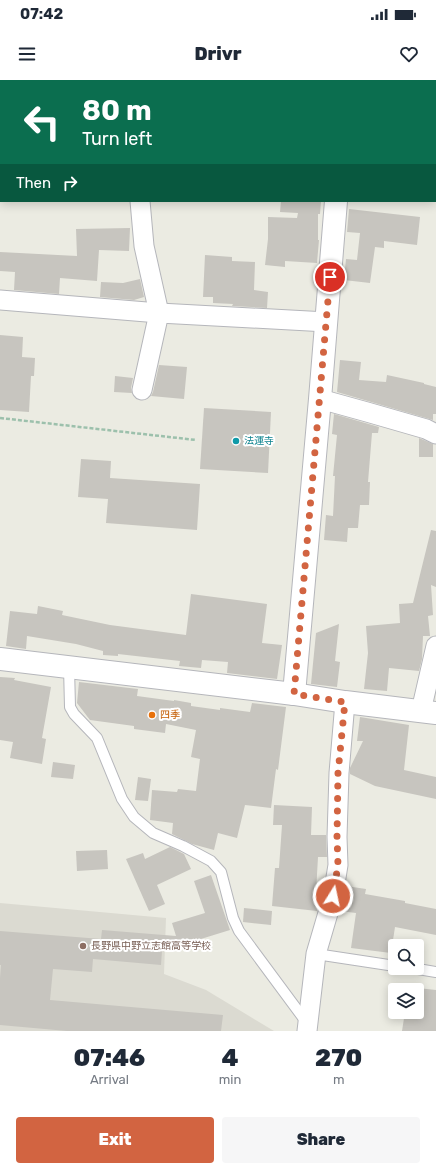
<!DOCTYPE html>
<meta charset="utf-8">
<style>
body{margin:0;font-family:Rubik,"Noto Sans JP",sans-serif;background:#f6f6f7;color:#1f2937;height:100vh;display:flex;flex-direction:column;font-size:15px;white-space:nowrap}
*{box-sizing:border-box;margin:0}
p{font-size:13px;color:#747a83}
.icon{flex:none;width:22px;height:22px;fill:none;stroke:currentColor;stroke-width:2;stroke-linecap:round;stroke-linejoin:round}
.map{position:relative;height:951px;overflow:hidden}
.drawer{display:flex;flex-direction:column;background:#fff;flex:1}
.drawer>*{flex:none}
.banner{position:absolute;left:0px;top:0px;width:436px;height:122px;box-shadow:0 2px 10px #0003;background:#0b6e4f;color:#fff;overflow:hidden}
.buttons{position:absolute;left:388px;top:859px;display:grid;gap:8px}
.buttons a{display:grid;place-items:center;width:36px;height:36px;border-radius:4px;background:#fff;box-shadow:0 2px 10px #0003;font-size:20px}
.pin{position:absolute;display:grid;place-items:center;width:34px;height:34px;color:#fff;margin:-17px;border:2px solid #fff;border-radius:50%;box-shadow:0 1px 4px #0007}
.me{position:absolute;width:44px;margin:-22px;rotate:10deg;stroke-linejoin:round;filter:drop-shadow(0 0 3px #0008)}
.turn{display:flex;align-items:center;gap:14px;height:84px;padding:0 16px;font-size:18px}
.turn .icon{width:52px;height:52px;stroke-width:2.5}
.turn b{display:block;font-size:28px;line-height:34px}
.then{display:flex;align-items:center;height:38px;padding:0 16px;background:#0003;gap:8px;font-size:15px}
.eta{display:flex;justify-content:space-evenly;align-items:center;height:68px;text-align:center}
.eta b{font-size:24px;font-weight:800;line-height:28px}
.cta{display:flex;gap:8px;margin-top:auto;padding:8px 16px}
.cta a{flex:1;height:46px;border-radius:4px;background:#d26441;color:#fff;font-size:16px;font-weight:800;line-height:46px;text-align:center}
.cta a+a{background:#f6f6f7;color:#1f2937}
.status{display:flex;justify-content:space-between;align-items:center;height:28px;padding:0 20px;background:#fff;direction:ltr}
.status svg{height:11px;fill:currentColor}
header{display:flex;justify-content:space-between;align-items:center;height:52px;padding:0 16px;background:#fff;font-size:18px;font-weight:800}
.map>svg:first-child{display:block}
.education{fill:#dbdad1}
.building{fill:#c7c5bf}
.lines{fill:none;stroke-linecap:round;stroke-linejoin:round}
.service-casing{stroke:#b5b6bb;stroke-width:12}
.minor-casing{stroke:#b5b6bb;stroke-width:21}
.tertiary-casing{stroke:#b5b6bb;stroke-width:24}
.path{stroke:#9cc0ac;stroke-width:2.5;stroke-dasharray:4 2;stroke-linecap:butt}
.service{stroke:#fff;stroke-width:10}
.minor{stroke:#fff;stroke-width:19}
.tertiary{stroke:#fff;stroke-width:22}
.route{stroke:#d26441;stroke-width:7;stroke-dasharray:0 12.6}
.culture-dot{fill:#0f9aa8;stroke:#fff;stroke-width:1.5}
.food-dot{fill:#e8710a;stroke:#fff;stroke-width:1.5}
.education-dot{fill:#8d6e63;stroke:#fff;stroke-width:1.5}
.labels{text-anchor:middle;dominant-baseline:central;stroke-width:4;stroke-linejoin:round;paint-order:stroke}
.culture-label{font-size:10px;fill:#0d838f;stroke:#fff;text-anchor:start}
.food-label{font-size:10px;fill:#c56008;stroke:#fff;text-anchor:start}
.education-label{font-size:10px;fill:#785e54;stroke:#fff;text-anchor:start}
</style>
<div class="status"><b>07:42</b><svg viewBox="0 0 49 12"><path d="M0 12V9h3v3zM5 12V6h3v6zM10 12V3h3v9zM15 12V0h3v12zM26 1h20v11H26zM47 4h2v5h-2z"/></svg></div>
<header><svg class="icon" aria-label="menu" viewBox="0 0 24 24"><path d="M4 6h16M4 12h16M4 18h16"/></svg>Drivr<svg class="icon" aria-label="heart" viewBox="0 0 24 24"><path d="M12 20l-8-8c-3-5 5-10 8-4 3-6 11-1 8 4z"/></svg></header>
<div class="map">
<svg width="436" height="951" viewBox="0 0 436 951">
<rect width="100%" height="100%" fill="#ebebe2"/>
<!-- education -->
<path class="education" d="M0,823L166,838L164,894L206,910L274,951H0Z"/>
<!-- building -->
<g class="building">
<path d="M281,121H321L320,134H318V160H319L317,183L285,181V187L265,185L268,159V137L297,138L298,133L280,132Z"/>
<path d="M349,129L420,137L417,165L384,161V168L375,167L370,203L344,200L346,179L357,180L360,153L347,152Z"/>
<path d="M130,148L129,171L99,170L97,201L60,198L59,214L14,210L15,192L0,191V172L77,176L76,149Z"/>
<path d="M205,175L232,177V181L255,182L254,210L268,212L267,228L232,226L233,224L213,223V217H203Z"/>
<path d="M140,199L144,217L134,220L100,217L101,202L123,203Z"/>
<path d="M0,255L23,257L22,277L35,278L34,296H31L29,332L0,330Z"/>
<path d="M340,280L361,282L359,300L386,302L387,295L424,303V304L436,307V334H433V340L337,312Z"/>
<path d="M159,285L187,287L184,319L151,316L153,312Z"/>
<path d="M115,296L133,298L131,308L132,313L114,312Z"/>
<path d="M204,328L271,332L268,393L200,389Z"/>
<path d="M334,334L379,347L378,353H372L368,402H370L369,425H360L358,448H348L347,462L324,460L326,435L333,436L335,396H333L337,355L332,354Z"/>
<path d="M419,358L433,364V377H419Z"/>
<path d="M81,379L111,381L110,398L200,404L197,450L106,443L108,419L78,417Z"/>
<path d="M431,450L436,451V507L431,505L433,535L428,536L430,556H423L422,579L419,591L389,588L387,611L364,609L368,573L366,546L400,543L399,524L413,523Z"/>
<path d="M191,514L267,524L262,563L282,565L277,599L227,593L228,582L202,580L201,588L179,586L180,581L118,574V576L103,575V571L76,564L27,556L26,569L6,566L10,531L37,534L38,526L63,531L62,535L110,545L186,555Z"/>
<path d="M339,544L335,581L340,582L337,607L311,604L316,553Z"/>
<path d="M0,597L15,598L14,600L51,607L42,658L46,659L42,684L10,678L13,662L0,660Z"/>
<path d="M79,602L138,609L137,616L174,621V620L191,623V626L220,630V628L250,632L252,623L286,627L278,690L276,689L271,728L245,725L237,758L218,753L214,770L192,764L172,754L173,743L150,740L152,710L177,712L178,709L196,711L200,679L191,677L196,650L166,644L165,653L134,649V646L90,640L77,623Z"/>
<path d="M360,637L409,645L404,690L436,697V719L375,706L350,694V688L363,661H357Z"/>
<path d="M53,682L75,685L73,699L51,697Z"/>
<path d="M138,697L151,699L148,721L135,720Z"/>
<path d="M274,725L312,727L311,755H326L327,777H318L316,812H322L317,831L272,826L275,788H279L282,745H273Z"/>
<path d="M170,767L184,774L191,789L157,805L165,824L149,831L126,779L143,773L145,779Z"/>
<path d="M107,770L108,789L77,791L76,771Z"/>
<path d="M211,795L230,850L162,871L161,885L93,879L92,892L53,889L50,920L223,935L221,951H67L0,945V898L1,885H0V851L101,859L102,850L176,856L172,843L205,833L194,801Z"/>
<path d="M346,806L366,809L365,814L405,821V823L436,829V855L395,847L391,873L351,868L356,833L340,831Z"/>
<path d="M244,828L272,831L271,845L243,842Z"/>
<path d="M408,907L436,910V951H402L405,932H417V910H407Z"/>
</g>
<g class="lines">
<defs>
<g id="service">
<path d="M69,587L70,627L74,634L97,658L122,719L134,737L153,753L183,766L211,781L221,792L233,838L239,851L307,943"/>
<path d="M316,874L395,886"/>
<path d="M412,888L436,892"/>
</g>
<g id="minor">
<path d="M134,0V1"/>
<path d="M0,93H1"/>
<path d="M140,121L144,166L159,233L142,310"/>
<path d="M0,220L159,233L327,242"/>
<path d="M320,319L367,332L426,349L436,354"/>
<path d="M421,631L436,566"/>
<path d="M307,951L316,874L333,816L338,785L337,757L339,693L345,622"/>
</g>
<g id="tertiary">
<path d="M346,1V0"/>
<path d="M0,579L294,614L345,622L436,633"/>
<path d="M294,614L320,319L336,121"/>
</g>
</defs>
<!-- service casing -->
<use href="#service" class="service-casing"/>
<!-- minor casing -->
<use href="#minor" class="minor-casing"/>
<!-- tertiary casing -->
<use href="#tertiary" class="tertiary-casing"/>
<!-- path -->
<path class="path" d="M0,338L196,360"/>
<!-- service -->
<use href="#service" class="service"/>
<!-- minor -->
<use href="#minor" class="minor"/>
<!-- tertiary -->
<use href="#tertiary" class="tertiary"/>
</g>
<g class="lines">
<!-- route -->
<path class="route" d="M330,197L294,614L345,622L338,693L337,757L338,785L333,816"/>
</g>
<!-- markers -->
<circle class="culture-dot" cx="236" cy="361" r="4"/>
<circle class="food-dot" cx="152" cy="635" r="4"/>
<circle class="education-dot" cx="83" cy="866" r="4"/>
<g class="labels">
<!-- culture labels -->
<g class="culture-label">
<text x="244" y="361">法運寺</text>
</g>
<!-- food labels -->
<g class="food-label">
<text x="160" y="635">四季</text>
</g>
<!-- education labels -->
<g class="education-label">
<text x="91" y="866">長野県中野立志館高等学校</text>
</g>
</g>
</svg>
<div class="buttons">
<a><svg class="icon" aria-label="search" viewBox="0 0 24 24"><circle cx="10" cy="10" r="6"/><path d="M15 15l6 6"/></svg></a>
<a><svg class="icon" aria-label="layers" viewBox="0 0 24 24"><path d="M12 4l9 5-9 5-9-5zM3 14l9 5 9-5"/></svg></a>
</div>
<div class="pin" style="left:330px;top:197px;background:#d93025"><svg class="icon" aria-label="arrive" viewBox="0 0 24 24"><path d="M6 21V4h12l-3 4 3 4H6"/></svg></div>
<svg class="me" style="left:333px;top:816px" viewBox="-20 -20 40 40"><circle r="17" fill="#d26441" stroke="#fff" stroke-width="3"/><path d="M0-11L8 9 0 5-8 9z" fill="#fff"/></svg>
<div class="banner">
<div class="turn"><svg class="icon" aria-label="left" viewBox="0 0 24 24"><path d="M17 20v-9H6M10 6l-5 5 5 5"/></svg><div><b>80 m</b>Turn left</div></div>
<div class="then">Then<svg class="icon" aria-label="right" viewBox="0 0 24 24"><path d="M7 20v-9h11M14 6l5 5-5 5"/></svg></div>
</div>
</div>
<section class="drawer">
<div class="eta">
<div><b>07:46</b><p>Arrival</p></div>
<div><b>4</b><p>min</p></div>
<div><b>270</b><p>m</p></div>
</div>
<div class="cta"><a>Exit</a><a>Share</a></div>
</section>
